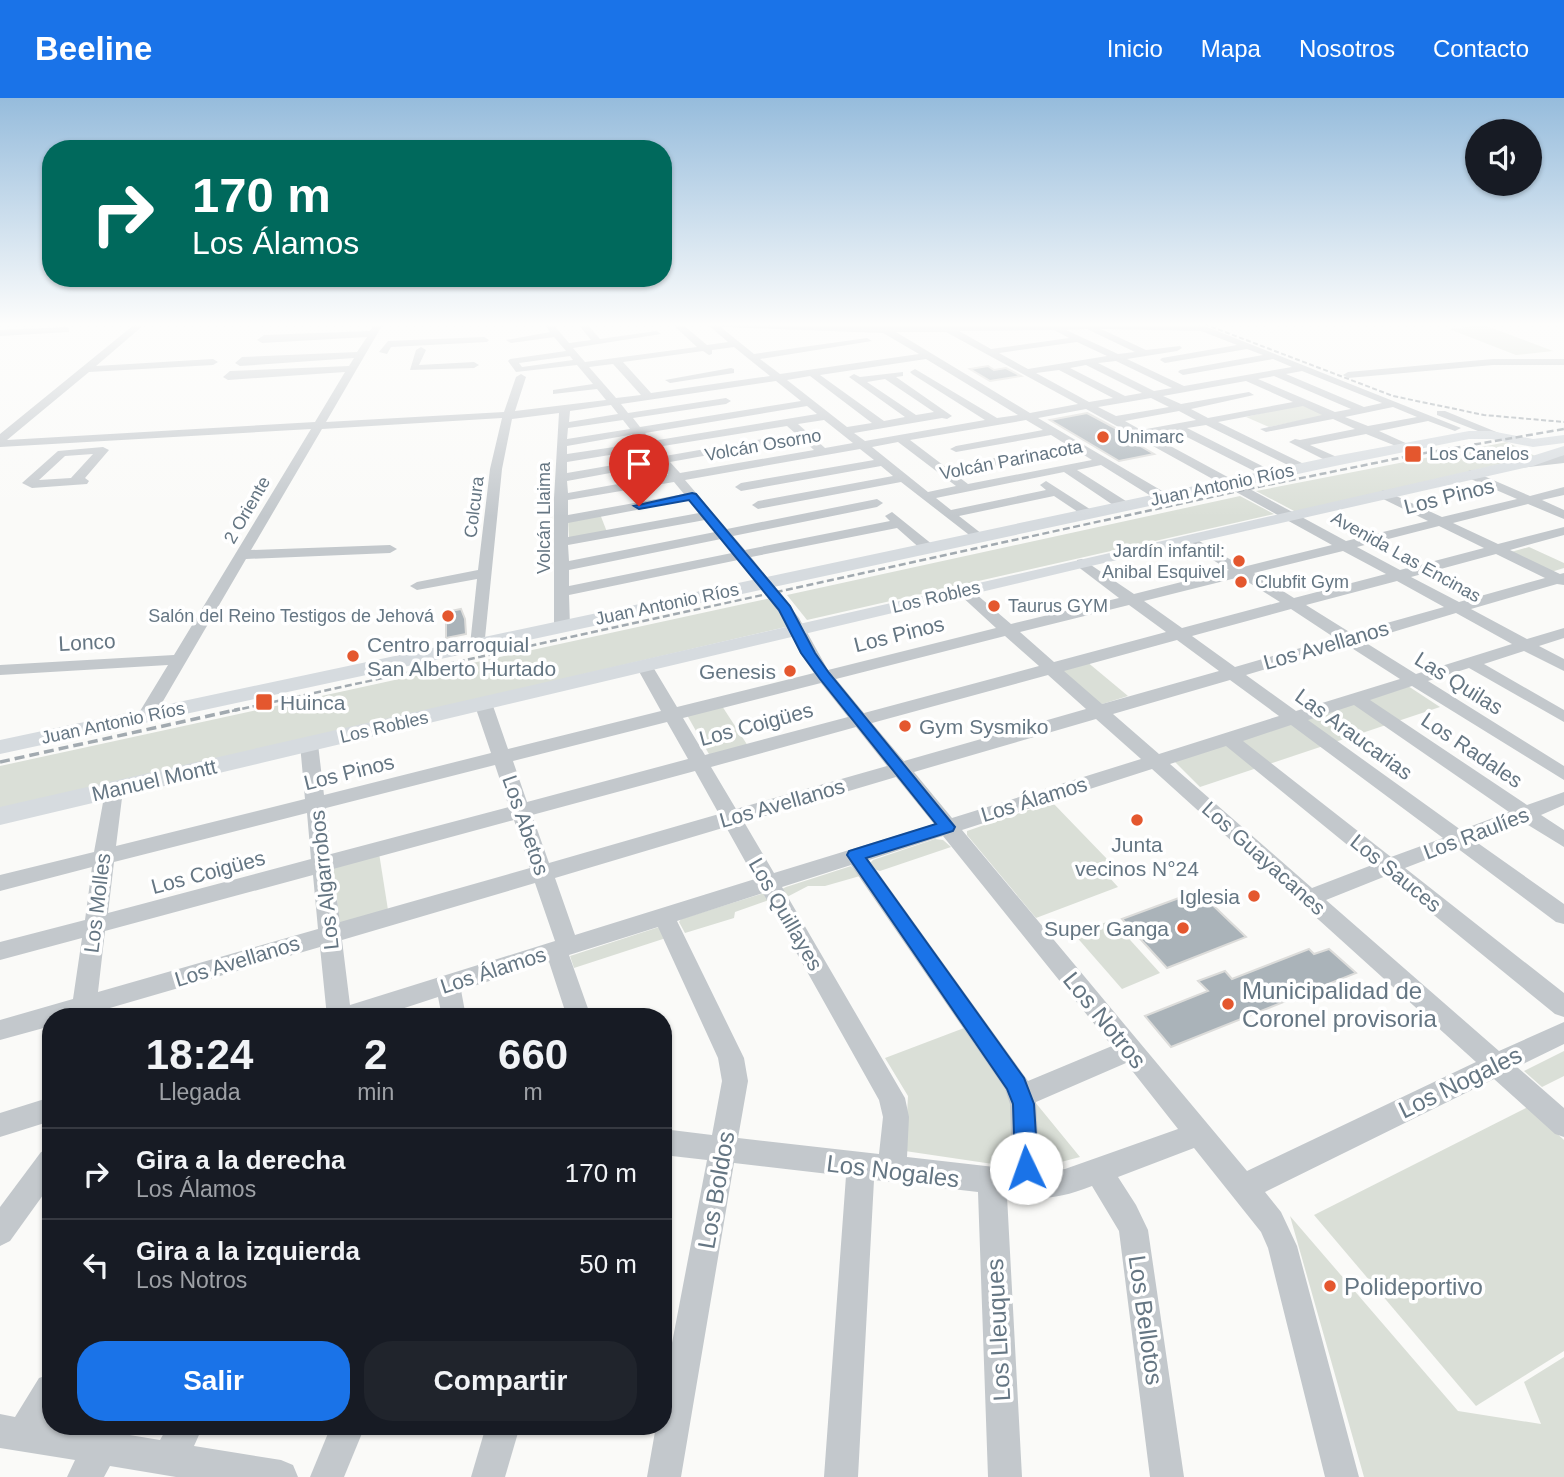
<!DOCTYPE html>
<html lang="es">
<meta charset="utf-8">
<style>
body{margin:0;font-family:Helvetica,sans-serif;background:#20242c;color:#f1f3f6;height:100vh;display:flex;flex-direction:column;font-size:26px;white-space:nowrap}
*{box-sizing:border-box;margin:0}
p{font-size:23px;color:#9ea1a6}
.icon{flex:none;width:38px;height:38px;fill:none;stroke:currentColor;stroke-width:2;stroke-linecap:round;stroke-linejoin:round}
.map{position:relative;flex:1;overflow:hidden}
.panel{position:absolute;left:42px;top:910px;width:630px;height:427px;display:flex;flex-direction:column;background:#171b24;border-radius:28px;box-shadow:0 2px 5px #0004}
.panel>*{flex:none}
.guide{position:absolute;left:42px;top:42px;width:630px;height:147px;border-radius:28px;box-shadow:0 2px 5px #0004;background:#00695c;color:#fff;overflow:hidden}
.tools{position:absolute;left:1465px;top:21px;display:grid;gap:14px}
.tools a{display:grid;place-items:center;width:77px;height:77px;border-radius:50%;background:#171b24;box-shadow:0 2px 5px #0004;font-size:35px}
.pin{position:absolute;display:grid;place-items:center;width:60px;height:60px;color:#fff;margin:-72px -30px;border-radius:50% 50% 50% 0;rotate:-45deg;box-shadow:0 0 7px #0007}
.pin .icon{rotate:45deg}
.me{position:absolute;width:77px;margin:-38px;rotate:357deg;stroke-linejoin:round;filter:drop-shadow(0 0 5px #0008)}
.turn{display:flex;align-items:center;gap:24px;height:147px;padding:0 35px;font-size:32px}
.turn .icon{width:91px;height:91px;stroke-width:2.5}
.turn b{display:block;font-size:49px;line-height:60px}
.eta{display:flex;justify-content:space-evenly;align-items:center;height:119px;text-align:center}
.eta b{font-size:42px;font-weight:600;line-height:49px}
.button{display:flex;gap:14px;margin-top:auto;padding:14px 35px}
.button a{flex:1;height:80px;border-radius:28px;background:#1a73e8;color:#fff;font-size:28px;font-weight:600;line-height:80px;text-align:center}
.button a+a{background:#20242c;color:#f1f3f6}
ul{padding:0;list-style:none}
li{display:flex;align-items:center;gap:21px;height:91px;padding:0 35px;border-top:2px solid #363941}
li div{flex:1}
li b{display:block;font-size:26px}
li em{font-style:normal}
header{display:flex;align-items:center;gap:42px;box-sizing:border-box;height:98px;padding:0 35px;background:#1a73e8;color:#fff}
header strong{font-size:33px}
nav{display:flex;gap:38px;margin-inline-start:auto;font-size:24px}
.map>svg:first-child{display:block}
.green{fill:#dadfd7}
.building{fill:#aab3b9;stroke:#dcdcda;stroke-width:2}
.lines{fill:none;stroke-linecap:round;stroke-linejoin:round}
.minor{fill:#c3c8cc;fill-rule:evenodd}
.major{fill:#d6dbdf;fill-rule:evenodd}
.rail-far2{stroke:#a2aab0;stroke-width:2;stroke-dasharray:5 2.5;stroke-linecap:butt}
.rail-far1{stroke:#a2aab0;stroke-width:2.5;stroke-dasharray:7 3.5;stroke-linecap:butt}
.rail{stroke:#a2aab0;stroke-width:3.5;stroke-dasharray:10 5;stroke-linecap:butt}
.route{fill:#1a73e8;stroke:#114b97;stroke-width:2}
.poi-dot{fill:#e4572e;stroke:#fff;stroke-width:2.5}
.labels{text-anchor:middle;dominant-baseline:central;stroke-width:7;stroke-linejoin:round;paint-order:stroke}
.far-poi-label{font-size:18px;fill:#657683;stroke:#fff;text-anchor:start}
.far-street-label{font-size:18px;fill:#657683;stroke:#fff}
.street-label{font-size:21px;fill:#657683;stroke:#fff}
.poi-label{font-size:21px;fill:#657683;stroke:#fff;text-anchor:start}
.near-poi-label{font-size:24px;fill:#657683;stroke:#fff;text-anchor:start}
.near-street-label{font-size:24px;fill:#657683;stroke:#fff}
</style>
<header>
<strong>Beeline</strong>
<nav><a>Inicio</a><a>Mapa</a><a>Nosotros</a><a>Contacto</a></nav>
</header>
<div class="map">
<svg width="1564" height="1379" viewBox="0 0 1564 1379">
<rect width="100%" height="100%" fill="#fafaf8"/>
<!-- green -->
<g class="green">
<path d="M766,226H1075L1076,227L892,230Z"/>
<path d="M1484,227L1553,253L1516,257L1449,231Z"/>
<path d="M1301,306L1327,317L1269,329L1246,319Z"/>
<path d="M1507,344L1535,358L1296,414L1256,393Z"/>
<path d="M1240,398L1274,416L807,522L787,497Z"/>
<path d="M600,416L607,434L569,440L568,421Z"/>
<path d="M1529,449L1564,465V470L1551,474L1511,454Z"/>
<path d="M771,500L790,528L0,712V668Z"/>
<path d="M1086,563L1128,598L1099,607L1060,572Z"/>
<path d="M1408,588L1440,609L1200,689L1174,663Z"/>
<path d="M722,608L748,648L710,658L687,617Z"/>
<path d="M1052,704L1108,762L1098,767L1118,789L1036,820L967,737V733Z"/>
<path d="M935,741L943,742L951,749L880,773L874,771L870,765L873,762Z"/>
<path d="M379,755L388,812L340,826L333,767Z"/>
<path d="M851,768L860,778L825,788H808L785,800L782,791L786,789Z"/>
<path d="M761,796H766L769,802L735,814L734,820L685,835L679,824L681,821Z"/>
<path d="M1112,822L1160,875L1122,891L1074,836Z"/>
<path d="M659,829L666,840L574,870L570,858Z"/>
<path d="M972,927L1080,1059L1042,1069L1020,1070L905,1053L908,998L885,960Z"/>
<path d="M1564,953V978L1542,989L1524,973Z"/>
<path d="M1528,1009L1564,1042V1253L1476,1308L1314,1117Z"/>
<path d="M1290,1118L1458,1313L1541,1326L1524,1284L1564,1259V1379H1364Z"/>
</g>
<!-- building -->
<g class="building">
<path d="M988,268L994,272L1006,270L1021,278L990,283L970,271Z"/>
<path d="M1087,315L1130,338L1125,339L1154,356L1119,363L1050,322Z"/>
<path d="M461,511L465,521L466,536L446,540V514Z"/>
<path d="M1198,793L1246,839L1167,870L1122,821Z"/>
<path d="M1309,851L1314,856L1329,851L1356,875L1171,949L1145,918L1208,893L1198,883L1225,873L1232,881Z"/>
</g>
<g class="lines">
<!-- minor -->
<g class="minor">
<path d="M135,226H145L96,268L213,261L218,264L213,267L89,274L7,342L315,324L345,274L228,282L223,279L230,273L349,268L354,260L240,268L235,265L242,259L357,254L367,239L262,245L257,242L264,237L370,233L374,226H383L326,324L504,314L516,279L521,276L526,279L515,313L606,302L597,291L553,296V292L593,286L577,267L516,274L508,263L510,261L566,253L554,239L511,245L506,242L550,234L544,226H553L569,245L591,242L578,226H587L600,241L656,233L661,236L573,250L585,264L697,249L672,226H682L707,247L728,244L707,226H717L754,256L867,240L872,243L760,261L780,276L919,256L883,235L722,229L718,226L884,229L1202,227L1461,330L1455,333L1428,323L1379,333L1410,347L1412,349L1406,352L1366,336L1310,347L1339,360V366L1335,367L1289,344L1295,341L1300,342L1355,331L1333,321L1266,334L1260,331L1322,317L1303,308L1218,324L1306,367V373L1302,374L1206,327L1187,330L1274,374L1276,377L1270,381L1175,333L1150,337L1346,443L1428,423L1379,399L1377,396L1383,392L1442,419L1517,401L1466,379L1464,376L1470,372L1530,398L1564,389V397L1542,402L1564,412V421L1528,406L1453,425L1498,446L1564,429V437L1510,452L1560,476L1564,475V487L1557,486L1471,511L1527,541L1564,530V540L1539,548L1564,561V573L1524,553L1484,566L1564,612V624L1469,570L1428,583L1564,668V682L1412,588L1370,602L1527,707L1564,694V707L1541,717L1564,732V749L1523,724L1475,743L1564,806V826L1556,824L1457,750L1405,770L1564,895V919L1555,916L1386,778L1326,802L1499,953L1564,924V946L1517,969L1564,1010V1039L1555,1036L1494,981L1265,1094L1281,1114L1297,1148L1359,1379H1325L1268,1150L1261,1134L1194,1050L1118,1079L1136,1107L1148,1132L1184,1379H1150L1119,1133L1092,1088C1059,1101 1041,1102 1007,1098L1022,1379H988L978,1094L874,1082L858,1379H824L846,1078L734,1065L681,1379H647L656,1328H663V1292L707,1062L663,1057V1031L712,1037L722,983L718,960L658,829L569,857L591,919H567L549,864L461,892L466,919H442L438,899L377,919H327L320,849L96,914L95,919H51V928L0,942V922L73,901L82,840L0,862V844L85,822L92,769L0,793V777L94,754L106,688H120L123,692L116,748L305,701L300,646L309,640L318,646L324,697L491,655L474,605L483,600L492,605L508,651L661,613L636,568L644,563L650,564L677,609L814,575L800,555L784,521L738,462L569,497L570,529L568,532H556L554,529V400L559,315L512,321L502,371L484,550H472L470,547L477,481L417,492L410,488L417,484L478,472L490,371L502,320L322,331L251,452L390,447L397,451L390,455L246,461L152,622L146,623L137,618L168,567L0,577V567L174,557L311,331L0,349V336ZM1088,231L1089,232L1135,254L1118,256L1066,232ZM1101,231L1201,233L1237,247L1162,260L1160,262L1165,265L1247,251L1263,257L1180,272L1178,274L1183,277L1273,261L1292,269L1184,288L1127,261L1177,253L1182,250L1180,248L1146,252ZM1054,232L1069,240L991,251L959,233ZM896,234H946L1078,306L1030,315ZM1077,244L1107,258L1028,271L999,255ZM734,249L770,278L651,295L623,264L703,253L709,257L712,256V252ZM570,258L573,262L522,269L519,265ZM926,261L1018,317L997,320L915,271L910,274L912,276L985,322L865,343L854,335L942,320L947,321L952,318L896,279L903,278V274L860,279L854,276L849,279L905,319L884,323L820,277ZM1116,263L1172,290L1154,293L1098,265ZM613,266L641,297L616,300L589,269ZM1086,267L1142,295L1125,298L1070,270ZM1059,272L1113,300L1089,304L1036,275ZM1302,273L1382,305L1364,309L1286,276ZM810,278L872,325L847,329L787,282ZM1274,278L1351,311L1335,314L1258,281ZM885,281L934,314L916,317L867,284ZM776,283L801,303L640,329L633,320L726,306L731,303L726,300L628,315L621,306ZM1246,283L1293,304L1208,320L1191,311L1254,297L1249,294L1181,306L1163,298ZM1151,300L1169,309L1116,318L1098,309ZM611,307L618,316L569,324L570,313ZM807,308L817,316L652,343L645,335ZM1393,309L1417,319L1368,328L1345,319ZM1086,311L1332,447L1243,469L1189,437L1182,441L1184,444L1229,472L1134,496L1082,461L1077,462V468L1119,500L1011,526L969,490H959L957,493L959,496L996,530L828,572L799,520L751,459L897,430L923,453H933V447L892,414L885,418L890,423L745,452L733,438L877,409L883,405L877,401L727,431L685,382L860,351L874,362L741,385L735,389L741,393L881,368L893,378L758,403L752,407L758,411L901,384L977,443L984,439L982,436L959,418L1054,398L1084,418L1089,419L1096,415L1046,383L1040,387L1046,392L951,412L936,400L1064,374L1119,411H1129V405L1077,372L1101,367L1159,403H1169V397L1038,320ZM1179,313L1196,322L1141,332L1125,323ZM623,322L630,331L567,341L568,330ZM824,322L853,345L825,350L798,326ZM1026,322L1043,332L956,348L950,351L956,354L1051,337L1067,347L979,363L973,367L979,371L1076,352L1092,362L968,386L910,342ZM787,328L814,352L680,375L670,364L769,346L775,343L769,340L665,358L657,349ZM635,336L641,345L567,356V348ZM898,344L956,388L928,394L872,349ZM646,351L654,360L567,375V364ZM659,366L668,377L568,395L567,383ZM674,384L684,396L568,417V402ZM689,402L699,415L568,439V425ZM705,422L715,434L569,463L568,447ZM1439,428L1484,450L1400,472L1357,449ZM721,441L732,455L569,488V472ZM1343,453L1386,476L1294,500L1254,475ZM1496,456L1545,480L1459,504L1411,479ZM1240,479L1280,504L1182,530L1144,503ZM1397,483L1444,509L1351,535L1306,507ZM1129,507L1166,534L1054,564L1020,534ZM1291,511L1335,540L1235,569L1192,538ZM1456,515L1512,546L1416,576L1363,543ZM1005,538L1039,568L864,615L836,581ZM1177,542L1219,573L1102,606L1064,573ZM1347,547L1400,581L1296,613L1246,577ZM1048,577L1086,611L904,663L872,625ZM1230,582L1279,618L1159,656L1113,616ZM821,585L848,619L705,657L683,620ZM1354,607L1509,714L1461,732L1308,622ZM1096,621L1141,661L952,720L914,674ZM667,624L688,661L527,704L513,663ZM1291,627L1443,740L1391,759L1243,643ZM856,629L887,668L736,711L711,669ZM1226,648L1372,767L1312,790L1170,666ZM495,667L509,709L331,756L326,710ZM1152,671L1476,964L1247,1073L962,732ZM695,673L719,716L549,765L532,717ZM896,679L934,726L774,775L744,724ZM307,715L311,761L108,815L114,764ZM514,722L530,770L340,824L333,771ZM726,729L755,781L575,837L555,780ZM943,738L1112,948L1028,983L869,762ZM851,767L1005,991L1010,1006L1012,1071L907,1059L909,1019L905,1000L782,789ZM313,777L318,831L98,894L105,833ZM535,785L555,843L350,907L342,842ZM763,795L879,1002L883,1019L879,1056L738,1040L748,983L744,960L677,823ZM1126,965L1178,1031L1065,1071L1040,1074L1036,1004Z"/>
<path d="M66,229L69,230V234L0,238V232Z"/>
<path d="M484,239L489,242L487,244L391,249L387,256L379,254L388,243Z"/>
<path d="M421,249L426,252L419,267L474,264L479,267L474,270L410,272L416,252Z"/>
<path d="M1493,261H1564V267H1493L1348,280L1343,277L1348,274Z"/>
<path d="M731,270L734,271V275L670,285L665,282Z"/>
<path d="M1437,313H1445L1516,342L1506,344L1437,317Z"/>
<path d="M103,349L109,352L85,380L89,383L87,386L32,390L22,385L58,353ZM93,356L71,380L39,382L65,358Z"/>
<path d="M1564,357V365L1520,370L1514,366L1520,362Z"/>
<path d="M51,999V1023L0,1039V1015Z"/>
<path d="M51,1050V1086L10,1143L0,1148V1109L41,1054Z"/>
<path d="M51,1276V1328H75L160,1342L168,1328H203L194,1348L281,1362L293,1367L298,1379H176L110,1368L104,1379H67L75,1362L0,1350V1316L15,1319L39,1280Z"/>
<path d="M331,1328H365L344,1379H310Z"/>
<path d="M486,1328H520L505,1379H471Z"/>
</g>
<!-- major -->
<g class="major">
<path d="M1469,333H1491L1533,341L1564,337V345L1533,349L1491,341H1469L1335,368L0,656V642L1335,358Z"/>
<path d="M1564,348V357L1533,368L1082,470L0,727V709L1529,359Z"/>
</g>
<!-- rail-far2 -->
<path class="rail-far2" d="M1204,226L1393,298L1484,317L1564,324"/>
<!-- rail-far1 -->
<path class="rail-far1" d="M232,613L1243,392L1414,357L1564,331"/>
<!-- rail -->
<path class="rail" d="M0,664L240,611"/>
</g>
<!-- sky -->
<linearGradient id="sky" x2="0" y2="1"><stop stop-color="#96bcdc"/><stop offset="0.54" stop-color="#fdfdfc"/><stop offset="1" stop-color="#fdfdfc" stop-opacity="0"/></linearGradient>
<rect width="1564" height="419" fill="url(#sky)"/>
<!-- route -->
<path class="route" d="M692,395L696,396L790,508L815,555L829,575L955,729L953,733L866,760L1024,980L1034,1006L1038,1070L1035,1077L1026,1081L1018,1077L1015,1070L1013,1006L1007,991L847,757L849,753L936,726L820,581L801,555L779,512L689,402L639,411L634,408Z"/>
<!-- markers -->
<g class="poi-dot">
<circle cx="1103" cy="339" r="7"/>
<rect x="1404" y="347" width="18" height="18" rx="3.5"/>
<circle cx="1239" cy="463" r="7"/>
<circle cx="1241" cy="484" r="7"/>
<circle cx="994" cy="508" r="7"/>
<circle cx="448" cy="518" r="7"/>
<circle cx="353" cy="558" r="7"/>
<circle cx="790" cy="573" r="7"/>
<rect x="255" y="595" width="18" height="18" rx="3.5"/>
<circle cx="905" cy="628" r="7"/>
<circle cx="1137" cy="722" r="7"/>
<circle cx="1254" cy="798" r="7"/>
<circle cx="1183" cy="830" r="7"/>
<circle cx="1228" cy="906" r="7"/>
<circle cx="1330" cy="1188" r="7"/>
</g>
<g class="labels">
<!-- far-poi labels -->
<g class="far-poi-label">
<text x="1117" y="339">Unimarc</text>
<text x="1429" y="356">Los Canelos</text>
<text x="1225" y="453" text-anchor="end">Jardín infantil:<tspan x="1225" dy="21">Anibal Esquivel</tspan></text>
<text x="1255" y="484">Clubfit Gym</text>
<text x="1008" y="508">Taurus GYM</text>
<text x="434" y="518" text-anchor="end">Salón del Reino Testigos de Jehová</text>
</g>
<!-- far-street labels -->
<g class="far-street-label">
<text transform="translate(763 347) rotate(-10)">Volcán Osorno</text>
<text transform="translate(1011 362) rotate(-11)">Volcán Parinacota</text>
<text transform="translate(1222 387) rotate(-12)">Juan Antonio Ríos</text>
<text transform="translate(474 409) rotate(-83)">Colcura</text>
<text transform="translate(247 412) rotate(-60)">2 Oriente</text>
<text transform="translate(544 420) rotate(-90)">Volcán Llaima</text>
<text transform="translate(1406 459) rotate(29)">Avenida Las Encinas</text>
<text transform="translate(936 499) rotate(-13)">Los Robles</text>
<text transform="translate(667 506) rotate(-12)">Juan Antonio Ríos</text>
<text transform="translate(113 625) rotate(-12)">Juan Antonio Ríos</text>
<text transform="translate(384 629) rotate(-13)">Los Robles</text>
</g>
<!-- street labels -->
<g class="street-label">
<text transform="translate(1449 398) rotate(-14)">Los Pinos</text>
<text transform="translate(899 536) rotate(-14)">Los Pinos</text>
<text transform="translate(87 544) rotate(-3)">Lonco</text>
<text transform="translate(1326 547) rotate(-16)">Los Avellanos</text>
<text transform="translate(1459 585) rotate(32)">Las Quilas</text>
<text transform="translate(756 626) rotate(-15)">Los Coigües</text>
<text transform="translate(1354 636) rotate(36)">Las Araucarias</text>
<text transform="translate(1472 652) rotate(34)">Los Radales</text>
<text transform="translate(349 674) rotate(-14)">Los Pinos</text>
<text transform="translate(154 682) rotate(-13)">Manuel Montt</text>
<text transform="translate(1034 701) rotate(-17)">Los Álamos</text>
<text transform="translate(782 705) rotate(-16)">Los Avellanos</text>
<text transform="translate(526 727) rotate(71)">Los Abetos</text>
<text transform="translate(1476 735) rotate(-21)">Los Raulíes</text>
<text transform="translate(1264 760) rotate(42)">Los Guayacanes</text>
<text transform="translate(208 774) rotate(-15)">Los Coigües</text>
<text transform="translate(1396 775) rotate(39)">Los Sauces</text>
<text transform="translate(324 782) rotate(-96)">Los Algarrobos</text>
<text transform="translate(97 805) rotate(-83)">Los Molles</text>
<text transform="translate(786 816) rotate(60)">Los Quillayes</text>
<text transform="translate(237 863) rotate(-17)">Los Avellanos</text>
<text transform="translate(493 872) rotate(-18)">Los Álamos</text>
</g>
<!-- poi labels -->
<g class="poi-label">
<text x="367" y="546">Centro parroquial<tspan x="367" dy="24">San Alberto Hurtado</tspan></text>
<text x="776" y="573" text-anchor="end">Genesis</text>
<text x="280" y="604">Huinca</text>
<text x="919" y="628">Gym Sysmiko</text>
<text x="1137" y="746" text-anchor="middle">Junta<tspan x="1137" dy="24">vecinos N°24</tspan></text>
<text x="1240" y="798" text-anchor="end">Iglesia</text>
<text x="1169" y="830" text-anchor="end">Super Ganga</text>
</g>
<!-- near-poi labels -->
<g class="near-poi-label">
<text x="1242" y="892">Municipalidad de<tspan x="1242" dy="28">Coronel provisoria</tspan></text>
<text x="1344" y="1188">Polideportivo</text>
</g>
<!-- near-street labels -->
<g class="near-street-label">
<text transform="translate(1105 922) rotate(51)">Los Notros</text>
<text transform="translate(1460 984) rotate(-26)">Los Nogales</text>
<text transform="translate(893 1073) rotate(7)">Los Nogales</text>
<text transform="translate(716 1092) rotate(-80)">Los Boldos</text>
<text transform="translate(1146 1222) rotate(82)">Los Bellotos</text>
<text transform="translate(998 1232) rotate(-93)">Los Lleuques</text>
</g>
</g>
</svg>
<div class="tools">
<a><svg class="icon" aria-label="sound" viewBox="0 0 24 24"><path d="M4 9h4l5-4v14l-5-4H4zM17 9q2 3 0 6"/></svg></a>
</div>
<div class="pin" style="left:639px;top:408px;background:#d93025"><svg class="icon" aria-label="arrive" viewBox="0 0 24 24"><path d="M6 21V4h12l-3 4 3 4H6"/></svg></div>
<svg class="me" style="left:1026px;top:1070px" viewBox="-20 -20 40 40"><circle r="19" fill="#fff"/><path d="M0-13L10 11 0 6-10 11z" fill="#1a73e8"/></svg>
<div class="guide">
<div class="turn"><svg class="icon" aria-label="right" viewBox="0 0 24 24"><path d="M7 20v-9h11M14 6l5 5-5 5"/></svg><div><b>170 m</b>Los Álamos</div></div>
</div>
<section class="panel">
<div class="eta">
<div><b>18:24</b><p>Llegada</p></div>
<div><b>2</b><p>min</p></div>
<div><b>660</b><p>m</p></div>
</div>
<ul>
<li><svg class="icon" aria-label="right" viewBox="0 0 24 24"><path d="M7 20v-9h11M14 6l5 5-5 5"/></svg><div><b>Gira a la derecha</b><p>Los Álamos</p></div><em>170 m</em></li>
<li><svg class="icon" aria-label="left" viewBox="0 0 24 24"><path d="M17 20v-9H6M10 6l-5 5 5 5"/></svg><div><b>Gira a la izquierda</b><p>Los Notros</p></div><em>50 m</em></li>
</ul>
<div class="button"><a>Salir</a><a>Compartir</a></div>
</section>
</div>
